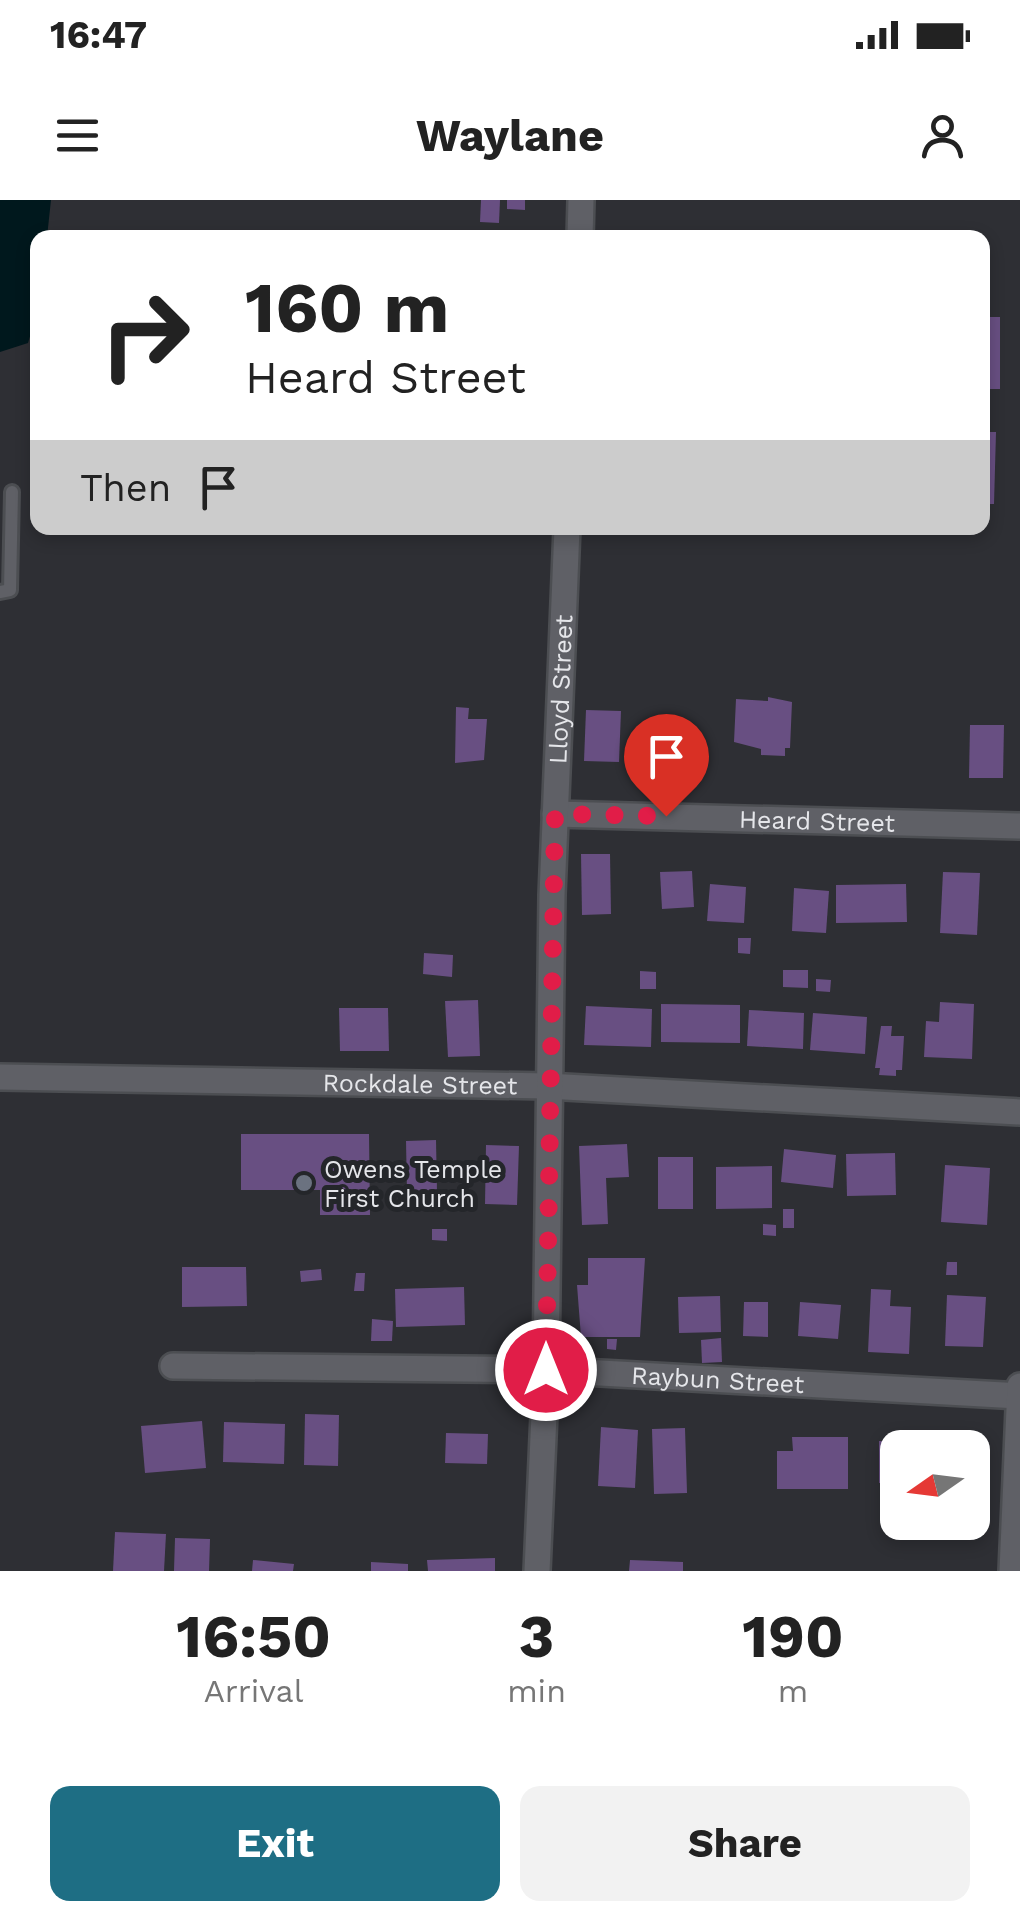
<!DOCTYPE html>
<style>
body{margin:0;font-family:"Work Sans",sans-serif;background:#f2f2f2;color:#222;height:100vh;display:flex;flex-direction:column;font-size:38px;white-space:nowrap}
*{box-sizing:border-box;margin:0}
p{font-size:32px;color:#767676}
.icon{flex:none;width:55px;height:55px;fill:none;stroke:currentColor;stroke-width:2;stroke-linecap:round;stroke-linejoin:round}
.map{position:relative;height:1371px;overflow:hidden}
.drawer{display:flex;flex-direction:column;background:#fff;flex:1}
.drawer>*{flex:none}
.banner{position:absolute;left:30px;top:30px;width:960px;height:305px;border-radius:20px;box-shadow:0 5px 15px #0003;background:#fff;color:#222;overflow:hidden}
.needle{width:65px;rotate:256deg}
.controls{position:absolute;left:880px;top:1230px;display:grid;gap:20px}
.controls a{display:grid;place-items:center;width:110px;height:110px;border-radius:20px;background:#fff;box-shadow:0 5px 15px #0003;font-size:50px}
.pin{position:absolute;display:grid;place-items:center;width:85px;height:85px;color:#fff;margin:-102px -42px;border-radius:50% 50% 50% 0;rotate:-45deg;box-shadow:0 0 10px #0007}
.pin .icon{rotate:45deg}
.me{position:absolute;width:110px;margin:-55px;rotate:0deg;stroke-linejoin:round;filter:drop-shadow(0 0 8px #0008)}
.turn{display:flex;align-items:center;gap:35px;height:210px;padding:0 50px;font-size:45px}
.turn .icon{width:130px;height:130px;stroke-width:2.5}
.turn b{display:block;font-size:70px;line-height:85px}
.then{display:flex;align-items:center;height:95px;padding:0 50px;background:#0003;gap:20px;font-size:38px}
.eta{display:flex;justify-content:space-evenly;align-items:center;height:170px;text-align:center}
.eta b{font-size:60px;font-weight:700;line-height:70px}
.primary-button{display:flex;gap:20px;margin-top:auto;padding:20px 50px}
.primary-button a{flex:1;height:115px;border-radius:20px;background:#1e6e84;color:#fff;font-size:40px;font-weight:700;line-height:115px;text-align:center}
.primary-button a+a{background:#f2f2f2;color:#222}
.status{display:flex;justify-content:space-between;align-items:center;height:70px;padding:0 50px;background:#fff;direction:ltr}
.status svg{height:28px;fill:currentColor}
header{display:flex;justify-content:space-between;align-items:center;height:130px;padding:0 50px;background:#fff;font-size:45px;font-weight:700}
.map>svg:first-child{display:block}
.water{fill:#00181d}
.building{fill:#684f82}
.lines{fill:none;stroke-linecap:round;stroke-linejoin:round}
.lane-casing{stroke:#4c4e52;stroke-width:18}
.street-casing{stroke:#4c4e52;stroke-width:30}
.lane{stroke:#5f6066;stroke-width:12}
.street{stroke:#5f6066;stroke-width:25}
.route{stroke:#e11d48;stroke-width:18;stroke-dasharray:0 32.4}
.worship-dot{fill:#6b7280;stroke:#24262a;stroke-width:4}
.labels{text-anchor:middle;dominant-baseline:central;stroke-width:10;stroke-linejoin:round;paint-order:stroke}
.street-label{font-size:25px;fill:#e5e6ea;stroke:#24262a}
.poi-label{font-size:25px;fill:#e5e6ea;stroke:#24262a;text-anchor:start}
</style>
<div class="status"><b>16:47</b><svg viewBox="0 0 49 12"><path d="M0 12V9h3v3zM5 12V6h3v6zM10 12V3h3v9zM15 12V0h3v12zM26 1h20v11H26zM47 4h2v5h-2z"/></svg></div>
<header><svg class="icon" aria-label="menu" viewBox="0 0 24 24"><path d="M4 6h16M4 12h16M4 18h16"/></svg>Waylane<svg class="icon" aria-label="person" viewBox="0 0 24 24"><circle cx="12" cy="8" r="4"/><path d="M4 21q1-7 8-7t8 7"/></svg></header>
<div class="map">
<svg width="1020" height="1371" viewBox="0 0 1020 1371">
<rect width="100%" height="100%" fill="#2e2f34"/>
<!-- water -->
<path class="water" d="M0,0H51L47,37L38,38L37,113L28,143L0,152Z"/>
<!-- building -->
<g class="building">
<path d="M481,0H500L499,23L480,22Z"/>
<path d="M507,0H525V10L507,9Z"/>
<rect x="982" y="117" width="18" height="72"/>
<path d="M982,232H996L994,304H982Z"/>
<path d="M768,497L792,502L790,548H785V556L761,555V549L734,542L736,499L768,501Z"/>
<path d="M456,507L469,508L468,519H487L484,560L455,563Z"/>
<path d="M586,510L621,511L619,562L584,561Z"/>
<path d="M970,525H1004L1003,578H969Z"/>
<path d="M661,528L693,531L691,550L702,552L699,578H656Z"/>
<path d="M581,654H610L611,714L582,715Z"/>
<path d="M692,671L694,707L662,709L660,672Z"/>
<path d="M943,672L980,673L977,735L940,733Z"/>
<path d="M710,684L746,687L744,723L707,721Z"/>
<path d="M906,684L907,722L836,723V685Z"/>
<path d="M794,688L829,691L826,733L792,731Z"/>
<path d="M738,738H751L750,754L738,753Z"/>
<path d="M424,753L453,755L452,777L423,774Z"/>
<path d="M783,770H808V788L783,787Z"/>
<path d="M640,771L656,772V789H640Z"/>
<path d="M816,779L831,780L830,792L816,791Z"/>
<path d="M478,800L480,856L448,857L445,801Z"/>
<path d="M940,802L974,804L972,859L924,857L926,821L939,822Z"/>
<path d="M661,804L740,805V843L661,842Z"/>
<path d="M586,806L652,809L651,847L584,845Z"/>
<path d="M339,808H388L389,851H340Z"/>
<path d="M749,810L804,813L803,849L747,846Z"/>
<path d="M813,813L867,817L865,854L810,850Z"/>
<path d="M881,826H892L891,836H904L902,870H896V876L879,875L880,868H875Z"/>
<path d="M241,934H369L370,1015H320V990H241Z"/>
<path d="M436,940L437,992L407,993L406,941Z"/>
<path d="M627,944L629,977L606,978L608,1024L582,1025L579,946Z"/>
<path d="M486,945L519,946L517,1005L485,1004Z"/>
<path d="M784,949L836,955L833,988L781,982Z"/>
<path d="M895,953L896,995L847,996L846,954Z"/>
<rect x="658" y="957" width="35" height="52"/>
<path d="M945,965L990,968L987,1025L941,1022Z"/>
<path d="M772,966V1008L716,1009V967Z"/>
<rect x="783" y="1009" width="11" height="19"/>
<path d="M763,1024L776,1025V1036L763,1035Z"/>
<path d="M432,1029H447V1041L432,1040Z"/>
<path d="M588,1058H645L640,1137H581L577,1085H588Z"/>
<path d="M947,1062H957V1075H946Z"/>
<path d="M182,1067H246L247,1106L182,1107Z"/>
<path d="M321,1069L322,1080L301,1082L300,1071Z"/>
<path d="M356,1073H365L364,1091H354Z"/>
<path d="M464,1087L465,1125L396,1127L395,1089Z"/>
<path d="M871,1089L891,1090L890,1106L911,1107L909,1154L868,1152Z"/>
<path d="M947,1095L986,1097L983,1147L945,1146Z"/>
<path d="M720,1096L721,1132L679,1133L678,1097Z"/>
<path d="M744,1102H768V1137L743,1136Z"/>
<path d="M800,1102L841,1105L838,1139L798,1136Z"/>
<path d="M372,1119L393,1121L392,1141H371Z"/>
<path d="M721,1138L722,1162L702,1163L701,1140Z"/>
<path d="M607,1139H617L616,1150L607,1149Z"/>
<path d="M305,1214L339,1215L338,1266L304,1265Z"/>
<path d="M202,1221L206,1268L145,1273L141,1226Z"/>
<path d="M224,1222L285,1224L284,1264L223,1262Z"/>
<path d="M601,1227L638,1230L635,1288L598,1286Z"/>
<path d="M685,1228L687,1293L654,1294L652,1229Z"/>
<path d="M446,1233L488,1234L487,1264L445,1263Z"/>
<path d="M792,1237H848V1289H777V1251H793Z"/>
<path d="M933,1237L985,1241L982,1293L972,1292V1248H932Z"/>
<path d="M879,1241H908V1248H898V1283H879Z"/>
<path d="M115,1332L166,1334L164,1371H113Z"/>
<path d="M175,1338L210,1339L209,1371H174Z"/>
<path d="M495,1358V1371H428L427,1360Z"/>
<path d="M253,1360L294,1364L293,1371H252Z"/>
<path d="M630,1360L683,1362V1371H629Z"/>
<path d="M371,1362L408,1364V1371H371Z"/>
</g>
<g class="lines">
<defs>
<path id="lane" d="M0,392L10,390L12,292"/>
<g id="street">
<path d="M580,38L581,0"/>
<path id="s1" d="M555,614L1020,626"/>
<path id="s2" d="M0,877L547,886L1020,912"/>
<path id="s3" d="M173,1166L546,1170L1020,1196"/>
<path id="s4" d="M537,1371L546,1170L552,695L567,328"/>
<path d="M1012,1371L1020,1186"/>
</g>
</defs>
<!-- lane casing -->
<use href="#lane" class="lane-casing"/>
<!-- street casing -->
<use href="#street" class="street-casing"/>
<!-- lane -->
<use href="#lane" class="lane"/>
<!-- street -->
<use href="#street" class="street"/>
</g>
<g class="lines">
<!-- route -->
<path class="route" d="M546,1170L555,614L666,616"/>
</g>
<!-- markers -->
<circle class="worship-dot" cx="304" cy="983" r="10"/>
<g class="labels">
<!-- street labels -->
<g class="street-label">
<text stroke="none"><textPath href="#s4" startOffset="882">Lloyd Street</textPath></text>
<text stroke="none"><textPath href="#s1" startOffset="262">Heard Street</textPath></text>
<text stroke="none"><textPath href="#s2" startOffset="420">Rockdale Street</textPath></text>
<text stroke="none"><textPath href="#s3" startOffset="545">Raybun Street</textPath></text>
</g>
<!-- poi labels -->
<g class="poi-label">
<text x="324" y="969">Owens Temple<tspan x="324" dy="29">First Church</tspan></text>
</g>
</g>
</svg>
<div class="controls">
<a><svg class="needle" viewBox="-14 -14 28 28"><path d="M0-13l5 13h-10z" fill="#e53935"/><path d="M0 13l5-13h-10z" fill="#767676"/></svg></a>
</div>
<div class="pin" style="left:666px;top:616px;background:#d93025"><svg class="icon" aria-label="arrive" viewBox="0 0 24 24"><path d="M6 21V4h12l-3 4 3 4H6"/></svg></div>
<svg class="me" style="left:546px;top:1170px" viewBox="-20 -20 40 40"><circle r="17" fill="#e11d48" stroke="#fff" stroke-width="3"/><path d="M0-11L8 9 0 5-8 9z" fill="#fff"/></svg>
<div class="banner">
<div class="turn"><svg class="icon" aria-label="right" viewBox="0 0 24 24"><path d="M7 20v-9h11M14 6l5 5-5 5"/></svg><div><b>160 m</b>Heard Street</div></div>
<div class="then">Then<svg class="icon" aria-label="arrive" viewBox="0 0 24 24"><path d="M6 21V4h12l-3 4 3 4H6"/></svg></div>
</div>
</div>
<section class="drawer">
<div class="eta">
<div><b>16:50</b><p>Arrival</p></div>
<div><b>3</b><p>min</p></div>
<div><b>190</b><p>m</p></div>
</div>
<div class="primary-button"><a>Exit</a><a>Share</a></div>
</section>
